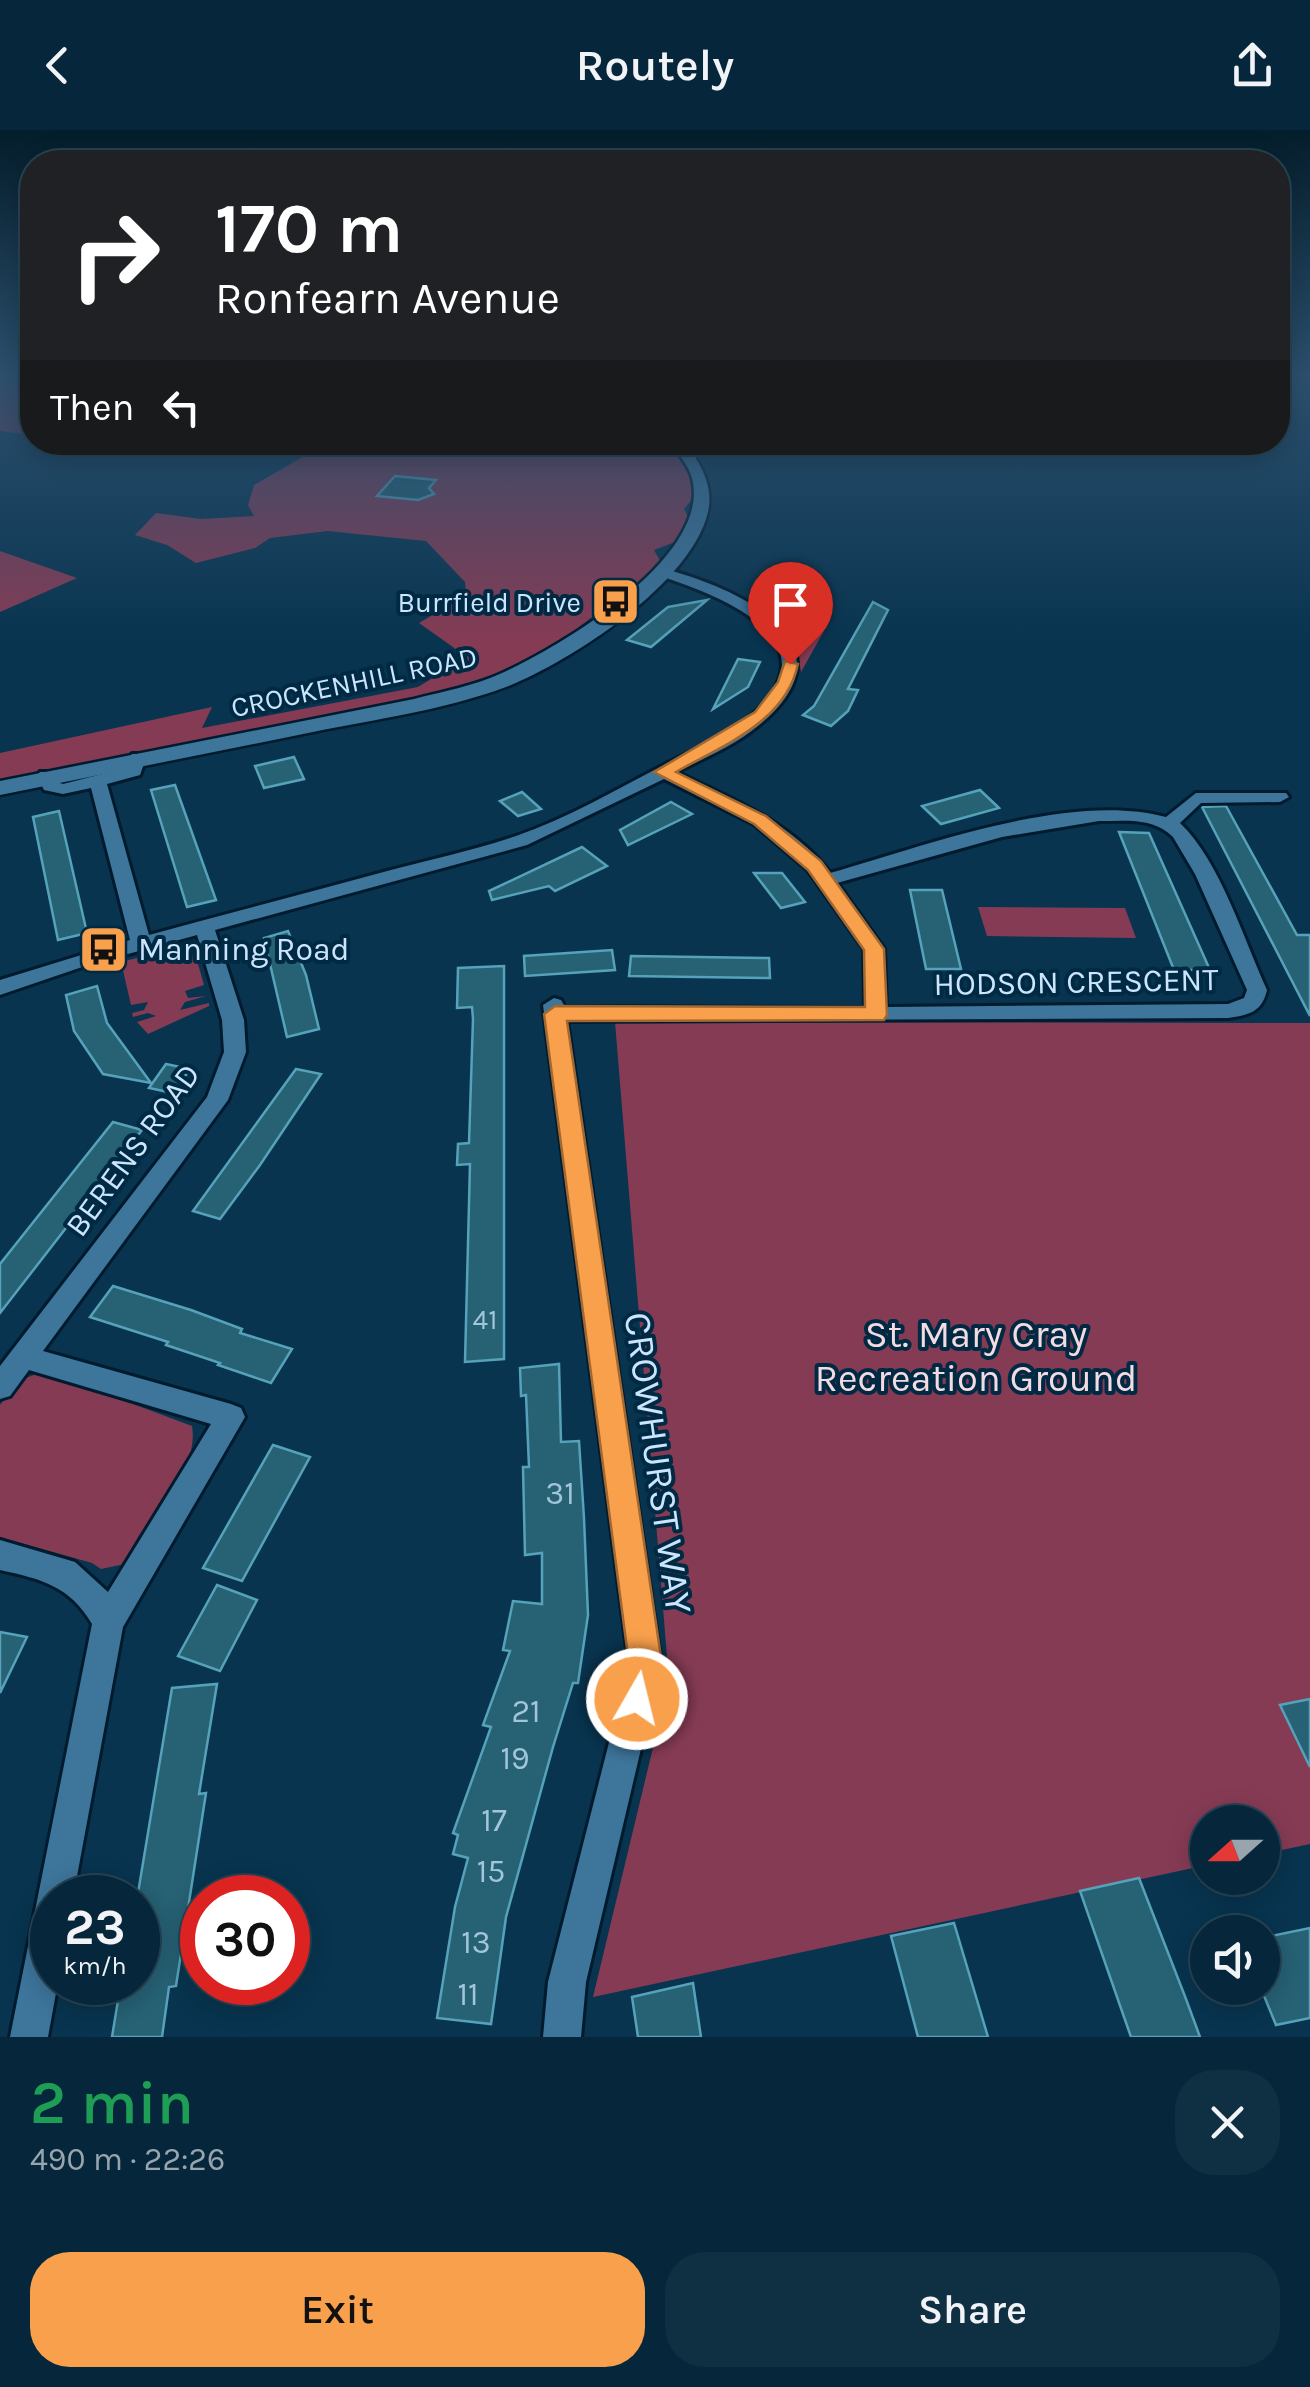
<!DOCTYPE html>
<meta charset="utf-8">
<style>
body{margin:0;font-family:Karla,sans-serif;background:#0f2f42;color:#f1f3f6;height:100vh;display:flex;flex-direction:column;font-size:38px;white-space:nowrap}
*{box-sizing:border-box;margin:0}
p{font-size:32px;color:#98a5af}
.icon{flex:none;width:55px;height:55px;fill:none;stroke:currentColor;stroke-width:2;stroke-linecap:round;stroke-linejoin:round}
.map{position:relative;height:1907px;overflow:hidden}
.details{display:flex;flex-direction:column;background:#06273b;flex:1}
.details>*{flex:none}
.banner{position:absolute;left:20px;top:20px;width:1270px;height:305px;border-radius:40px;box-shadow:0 5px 25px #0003,0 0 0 2px #274455;background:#202124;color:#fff;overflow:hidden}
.needle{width:65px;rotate:249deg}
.fabs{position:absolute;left:1190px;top:1675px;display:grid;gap:20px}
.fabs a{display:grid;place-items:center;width:90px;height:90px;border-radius:50%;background:#06273b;box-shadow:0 5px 25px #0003,0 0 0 2px #274455;font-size:50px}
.speed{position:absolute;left:30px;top:1745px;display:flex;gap:20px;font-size:50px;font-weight:700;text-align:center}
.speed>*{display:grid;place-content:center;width:130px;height:130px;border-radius:50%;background:#06273b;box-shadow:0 5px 25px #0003,0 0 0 2px #274455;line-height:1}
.speed small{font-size:25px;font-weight:400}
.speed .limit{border:15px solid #d22;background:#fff;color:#111}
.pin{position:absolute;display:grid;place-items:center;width:85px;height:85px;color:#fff;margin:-102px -42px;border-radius:50% 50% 50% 0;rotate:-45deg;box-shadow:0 0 10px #0007}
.pin .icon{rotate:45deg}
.me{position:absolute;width:110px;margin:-55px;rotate:8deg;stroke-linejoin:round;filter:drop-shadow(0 0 8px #0008)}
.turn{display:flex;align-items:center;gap:35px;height:210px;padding:0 30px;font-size:45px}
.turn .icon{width:130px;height:130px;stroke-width:2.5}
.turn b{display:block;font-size:70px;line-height:85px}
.then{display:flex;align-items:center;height:95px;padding:0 30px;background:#0003;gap:20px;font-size:38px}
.round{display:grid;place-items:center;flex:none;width:105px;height:105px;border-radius:40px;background:#0f2f42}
.headline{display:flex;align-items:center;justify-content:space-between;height:170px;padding:0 30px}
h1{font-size:60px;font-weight:600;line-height:75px;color:#1e9e55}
.button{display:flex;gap:20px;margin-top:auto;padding:20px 30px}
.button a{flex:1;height:115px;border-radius:40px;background:#f9a04c;color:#111;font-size:40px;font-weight:600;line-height:115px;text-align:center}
.button a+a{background:#0f2f42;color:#f1f3f6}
header{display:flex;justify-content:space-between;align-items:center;height:130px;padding:0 30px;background:#06273b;font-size:45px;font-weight:600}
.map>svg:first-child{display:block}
.green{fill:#863b54}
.building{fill:#266174;stroke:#56a2ba;stroke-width:2.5}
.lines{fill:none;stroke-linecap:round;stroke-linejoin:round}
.minor-casing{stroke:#001b2e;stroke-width:6}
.secondary-casing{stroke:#001b2e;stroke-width:5}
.minor{fill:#3e759b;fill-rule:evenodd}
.secondary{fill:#3e759b;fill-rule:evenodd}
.route{fill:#f9a04c;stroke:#a26831;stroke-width:2.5}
.labels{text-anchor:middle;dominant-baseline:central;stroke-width:8;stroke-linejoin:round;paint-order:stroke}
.far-poi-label{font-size:28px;fill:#cbe6fc;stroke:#002a44;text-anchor:end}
.far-street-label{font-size:28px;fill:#cbe6fc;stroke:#002a44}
.number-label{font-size:28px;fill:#a2c5da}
.poi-label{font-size:32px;fill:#cbe6fc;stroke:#002a44;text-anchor:start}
.street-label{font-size:32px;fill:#cbe6fc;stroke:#002a44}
.near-number-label{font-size:32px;fill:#a2c5da}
.near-park-label{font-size:38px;fill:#f4dbe1;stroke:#002a44}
.near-street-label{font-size:38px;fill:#cbe6fc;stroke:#002a44}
</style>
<header><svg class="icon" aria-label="back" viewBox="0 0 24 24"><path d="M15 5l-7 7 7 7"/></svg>Routely<svg class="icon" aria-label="share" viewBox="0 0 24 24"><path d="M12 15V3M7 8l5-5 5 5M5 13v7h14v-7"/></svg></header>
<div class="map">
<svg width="1310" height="1907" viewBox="0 0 1310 1907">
<rect width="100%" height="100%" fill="#08344f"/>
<!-- green -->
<g class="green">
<path d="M4,246H32V305L0,301V254Z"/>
<path d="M340,313H670L692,340L698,362L684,379L691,393L680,410L654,420L662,434L571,503L509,540L428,565L0,652V623L212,577L202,598L418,557L467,527L419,493L466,465L465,452L426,411L328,401L270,408L255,418L196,433L167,415L135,405L156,383L201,389L254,386L248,375L254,355L306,325Z"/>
<path d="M0,421L77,448L0,482Z"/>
<path d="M759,473L824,501L801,542L795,504Z"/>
<path d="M978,777L1125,778L1136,808L987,806Z"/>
<path d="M169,820L196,827L204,855L185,861L188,868L206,866L185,872L180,880L209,873V876L148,904L137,892L156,886L148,883L133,887L132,883L144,880L148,872L131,875L121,832Z"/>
<path d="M615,892L1310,893V1714L1263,1724L1262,1692H1208L1207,1735L593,1867L669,1551Z"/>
<path d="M45,1241L192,1296C200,1339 148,1399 125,1434L101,1439L92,1433L0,1407V1275L20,1250Z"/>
</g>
<!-- building -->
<g class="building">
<path d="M395,346L436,350L429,358L434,364L418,370L377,366Z"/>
<path d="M707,470L651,517L627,510L668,477Z"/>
<path d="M873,472L888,480L848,559L858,560L848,581L831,596L803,585L814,576Z"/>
<path d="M738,529L760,532L748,557L713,579Z"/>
<path d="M294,627L304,649L264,658L255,636Z"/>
<path d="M175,655L216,770L187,777L151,660Z"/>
<path d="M980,660L999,678L941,694L922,676Z"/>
<path d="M522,662L541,679L518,686L500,671Z"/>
<path d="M671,672L692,684L628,715L620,700Z"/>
<path d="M1226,676L1297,805H1310V886L1202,677Z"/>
<path d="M59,681L87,803L58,810L33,687Z"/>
<path d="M1119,702L1149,703L1210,840H1174Z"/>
<path d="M582,717L607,736L555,761L549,756L492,770L489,761Z"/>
<path d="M754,743H782L805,772L781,778Z"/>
<path d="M910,760H942L961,839H926Z"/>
<path d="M288,801L306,845L319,899L287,907L264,808Z"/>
<path d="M612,820L615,840L525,846L524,826Z"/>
<path d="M631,826L769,828L770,848L629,846Z"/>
<path d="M504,836V1229L465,1232L470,1034L457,1035L458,1014L469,1013L473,889L472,877L457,878L458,838Z"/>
<path d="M97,856L107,893L151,953L103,944L74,901L66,865Z"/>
<path d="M166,934L190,939L173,963L149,958Z"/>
<path d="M296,939L321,944L260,1035L220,1089L193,1081Z"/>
<path d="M113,992L142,1000L0,1183V1134Z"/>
<path d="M113,1156L191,1180L242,1199L240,1203L292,1219L271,1253L218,1235L220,1233L166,1215L168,1212L90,1187Z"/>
<path d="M559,1234L561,1312L579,1311L584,1388L588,1485L578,1553H573L553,1617L506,1787L491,1894L437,1888L455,1777L468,1728L453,1724L458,1705L453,1703L491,1597L483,1595L510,1521L503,1520L513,1471L542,1474V1423L525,1425L523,1337H529L526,1265L521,1266L520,1238Z"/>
<path d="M273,1315L310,1327L242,1451L203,1438Z"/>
<path d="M217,1455L257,1470L220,1541L178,1526Z"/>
<path d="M0,1502L27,1507L0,1563Z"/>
<path d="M217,1554L199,1664L206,1663L176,1856L169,1857L162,1907H112L121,1852H138V1763L172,1558Z"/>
<path d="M1310,1569V1637L1280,1575Z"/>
<path d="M1139,1748L1186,1869L1200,1907H1131L1080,1761Z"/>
<path d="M954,1793L988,1907H918L891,1806Z"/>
<path d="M1310,1798V1888L1276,1895L1262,1861V1808Z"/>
<path d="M693,1853L701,1907H638L632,1867Z"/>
</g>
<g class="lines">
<defs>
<path id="minor" d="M665,439C740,459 859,514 758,596C734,616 704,628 676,642C730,668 793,693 830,743C925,716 1070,661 1166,687L1196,663H1286L1289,667L1280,672L1201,673L1180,693C1220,731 1244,810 1267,860C1262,882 1249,885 1228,888L567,891L661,1534L586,1852L581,1907H543L548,1852L629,1534L543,875L554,868L561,870L565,877L865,878L864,819L808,740L754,694L664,649L527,715L215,800L244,890L246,922L228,970L43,1221L231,1274L241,1278L245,1287L123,1497L73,1768H52V1852H58L48,1907H10L92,1494C70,1456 41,1449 0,1440V1410L75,1432L108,1462L211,1294L29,1240L10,1266L0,1269V1236L207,967L224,922L222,890L197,805L88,835L0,865V850L130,810L91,658L63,664L44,660L37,646L40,642H52L57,652L63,654L126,638L132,624H144L146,628L140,645L107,654L149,805C229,783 310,762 391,740C432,729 475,720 516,706C568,688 617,659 666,634C693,620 722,609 746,590C841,514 725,467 660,446L658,443ZM1099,691C1126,691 1153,687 1173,707L1195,744L1247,860L1244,868L1228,874L886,877L884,819L837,753L1002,707Z"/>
<path id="secondary" d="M671,312H686C700,335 714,354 708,382C691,454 570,532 506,557C444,580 377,589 313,602C209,623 104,644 0,665V651L414,569C444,561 474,556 502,543C560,517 717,424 691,345C687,334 677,322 671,312Z"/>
</defs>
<!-- minor casing -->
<use href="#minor" class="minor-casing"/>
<!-- secondary casing -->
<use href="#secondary" class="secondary-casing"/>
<!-- minor -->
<use href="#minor" class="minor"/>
<!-- secondary -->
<use href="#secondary" class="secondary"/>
</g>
<!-- sky -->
<linearGradient id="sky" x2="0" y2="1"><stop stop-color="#041d2b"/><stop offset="0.48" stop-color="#2c506e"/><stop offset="1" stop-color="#2c506e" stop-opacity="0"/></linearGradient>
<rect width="1310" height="513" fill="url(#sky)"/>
<!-- route -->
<path class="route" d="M785,531L798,534C786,592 723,615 676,642L766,686L821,731L884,819L887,885L884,890L567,891L662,1534L649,1581L637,1586L625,1581L620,1569L629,1534L544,884L555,876L865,877L864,820L808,740L754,694L654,642L755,582L778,552Z"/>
<!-- icons -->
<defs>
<symbol id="bus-square" viewBox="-11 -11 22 22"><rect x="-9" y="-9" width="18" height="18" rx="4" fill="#f9a04c" stroke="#002a44"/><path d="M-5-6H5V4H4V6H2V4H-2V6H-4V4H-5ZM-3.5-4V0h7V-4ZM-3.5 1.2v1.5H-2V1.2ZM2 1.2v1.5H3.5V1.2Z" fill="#111"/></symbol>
</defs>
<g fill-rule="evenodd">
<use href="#bus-square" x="588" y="444" width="55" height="55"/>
<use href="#bus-square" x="76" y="792" width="55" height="55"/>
</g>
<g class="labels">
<!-- far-poi labels -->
<g class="far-poi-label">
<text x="581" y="472">Burrfield Drive</text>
</g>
<!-- far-street labels -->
<g class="far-street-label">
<text transform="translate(354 552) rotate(-12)">CROCKENHILL ROAD</text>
</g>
<!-- number labels -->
<g class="number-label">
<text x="485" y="1189">41</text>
</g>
<!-- poi labels -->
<g class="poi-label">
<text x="138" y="819">Manning Road</text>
</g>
<!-- street labels -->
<g class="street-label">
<text transform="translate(1076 852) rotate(-1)">HODSON CRESCENT</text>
<text transform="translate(133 1020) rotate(-54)">BERENS ROAD</text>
</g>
<!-- near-number labels -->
<g class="near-number-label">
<text x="560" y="1363">31</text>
<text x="526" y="1581">21</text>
<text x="515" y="1628">19</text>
<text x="494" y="1690">17</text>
<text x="491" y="1741">15</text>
<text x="476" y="1812">13</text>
<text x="468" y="1864">11</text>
</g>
<!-- near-park labels -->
<g class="near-park-label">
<text x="976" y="1204">St. Mary Cray<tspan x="976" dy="44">Recreation Ground</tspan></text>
</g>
<!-- near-street labels -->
<g class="near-street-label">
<text transform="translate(658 1333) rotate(82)">CROWHURST WAY</text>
</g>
</g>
</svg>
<div class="fabs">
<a><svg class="needle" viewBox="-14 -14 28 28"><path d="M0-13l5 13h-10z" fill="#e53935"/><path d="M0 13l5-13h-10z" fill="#98a5af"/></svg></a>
<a><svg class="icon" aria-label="sound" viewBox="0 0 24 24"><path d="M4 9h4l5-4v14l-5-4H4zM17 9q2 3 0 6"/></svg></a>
</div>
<div class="speed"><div>23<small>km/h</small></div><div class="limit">30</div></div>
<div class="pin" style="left:790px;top:534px;background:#d93025"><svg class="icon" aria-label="arrive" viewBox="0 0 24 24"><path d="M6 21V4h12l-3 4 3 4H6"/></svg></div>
<svg class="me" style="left:637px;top:1569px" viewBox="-20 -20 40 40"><circle r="17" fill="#f9a04c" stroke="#fff" stroke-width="3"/><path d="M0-11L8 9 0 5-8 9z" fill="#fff"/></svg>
<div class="banner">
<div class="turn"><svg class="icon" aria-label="right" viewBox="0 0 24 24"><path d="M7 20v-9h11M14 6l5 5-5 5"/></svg><div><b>170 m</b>Ronfearn Avenue</div></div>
<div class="then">Then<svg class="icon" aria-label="left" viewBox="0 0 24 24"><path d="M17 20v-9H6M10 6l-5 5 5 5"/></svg></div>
</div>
</div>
<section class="details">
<div class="headline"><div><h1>2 min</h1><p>490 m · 22:26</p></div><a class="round"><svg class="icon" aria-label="close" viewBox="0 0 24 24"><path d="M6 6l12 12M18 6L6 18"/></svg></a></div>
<div class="button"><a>Exit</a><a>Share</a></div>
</section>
